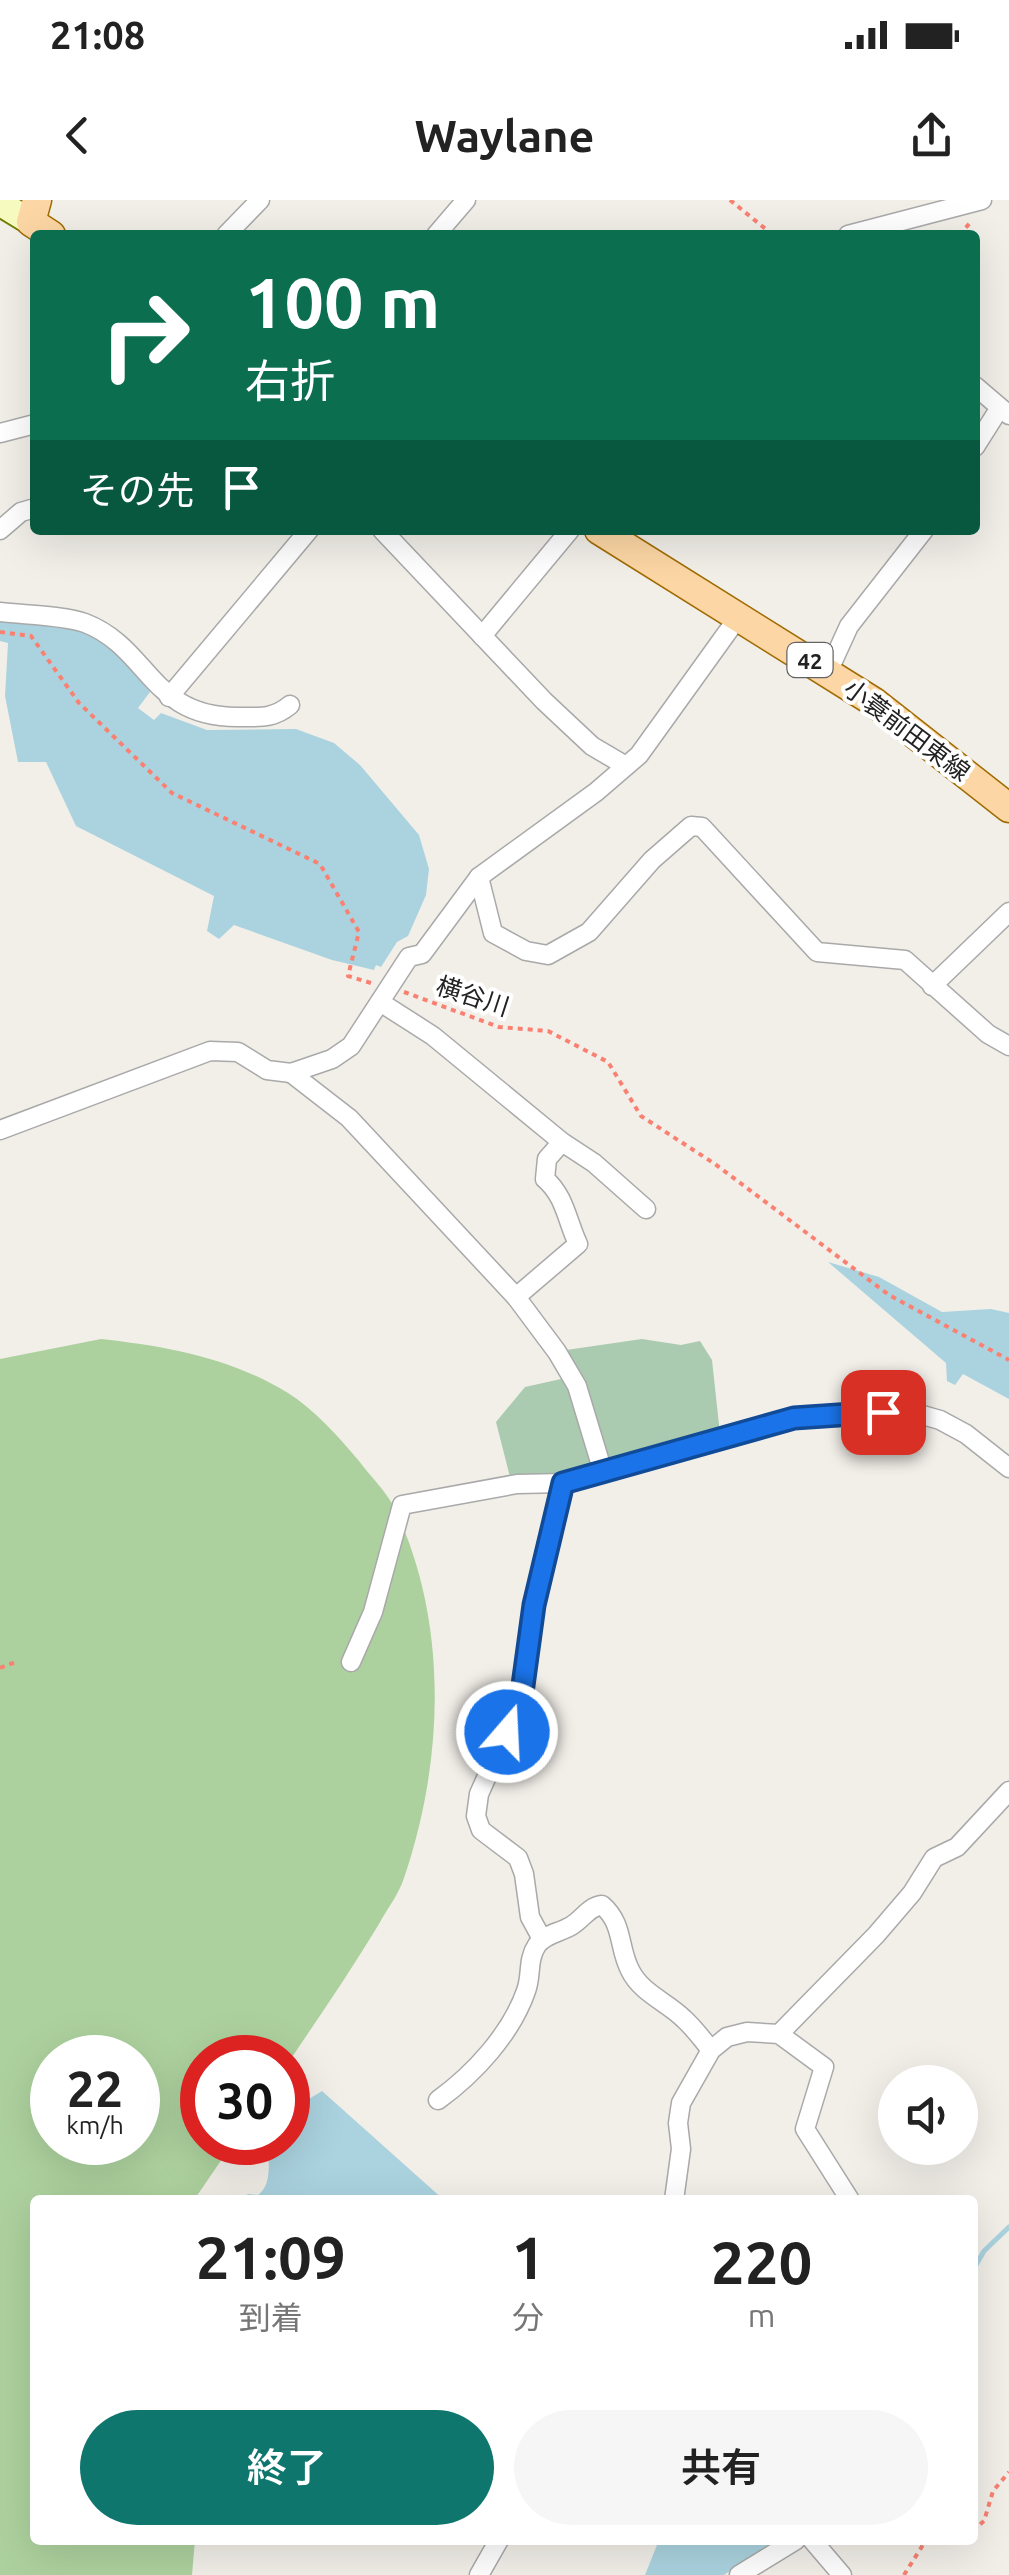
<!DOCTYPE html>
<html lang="ja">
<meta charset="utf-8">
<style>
body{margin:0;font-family:Ubuntu,"Noto Sans JP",sans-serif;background:#f6f6f6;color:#222;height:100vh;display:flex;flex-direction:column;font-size:38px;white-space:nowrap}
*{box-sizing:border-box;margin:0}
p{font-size:32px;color:#767676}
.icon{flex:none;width:55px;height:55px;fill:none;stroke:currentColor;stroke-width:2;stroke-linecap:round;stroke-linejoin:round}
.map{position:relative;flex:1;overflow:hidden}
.drawer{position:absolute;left:30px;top:1995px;width:948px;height:350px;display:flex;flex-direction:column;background:#fff;border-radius:10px;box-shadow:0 10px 40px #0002}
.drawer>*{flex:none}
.guide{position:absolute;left:30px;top:30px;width:950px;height:305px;border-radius:10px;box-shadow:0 10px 40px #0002;background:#0b6e4f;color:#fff;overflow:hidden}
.controls{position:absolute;left:878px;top:1865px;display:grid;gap:20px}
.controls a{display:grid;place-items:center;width:100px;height:100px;border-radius:50%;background:#fff;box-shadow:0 10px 40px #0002;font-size:50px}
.speed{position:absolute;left:30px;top:1835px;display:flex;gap:20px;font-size:50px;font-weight:700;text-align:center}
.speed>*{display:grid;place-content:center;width:130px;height:130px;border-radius:50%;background:#fff;box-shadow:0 10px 40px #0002;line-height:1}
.speed small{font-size:25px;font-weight:400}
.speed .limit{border:15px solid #d22;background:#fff;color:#111}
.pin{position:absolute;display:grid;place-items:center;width:85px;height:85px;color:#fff;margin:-42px;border-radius:20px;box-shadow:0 5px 15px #0006}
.me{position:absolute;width:110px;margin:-55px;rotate:19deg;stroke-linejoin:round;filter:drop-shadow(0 0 8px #0008)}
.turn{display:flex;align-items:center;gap:35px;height:210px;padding:0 50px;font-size:45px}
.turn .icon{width:130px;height:130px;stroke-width:2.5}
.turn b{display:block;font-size:70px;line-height:85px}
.then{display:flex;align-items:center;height:95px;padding:0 50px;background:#0003;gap:20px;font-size:38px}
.eta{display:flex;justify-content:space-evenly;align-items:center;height:170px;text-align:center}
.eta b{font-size:60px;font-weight:600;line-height:70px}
.action{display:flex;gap:20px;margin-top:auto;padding:20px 50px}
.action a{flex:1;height:115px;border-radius:60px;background:#0f766e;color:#fff;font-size:40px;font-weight:600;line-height:115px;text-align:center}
.action a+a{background:#f6f6f6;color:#222}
.status{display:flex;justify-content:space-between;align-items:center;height:70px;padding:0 50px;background:#fff;direction:ltr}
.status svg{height:28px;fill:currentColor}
header{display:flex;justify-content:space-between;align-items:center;height:130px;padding:0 50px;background:#fff;font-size:45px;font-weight:600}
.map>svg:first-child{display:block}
.forest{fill:#add19e;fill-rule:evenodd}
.cemetery{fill:#aacbaf}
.water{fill:#aad3df}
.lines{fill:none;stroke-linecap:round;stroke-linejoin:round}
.stream{stroke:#aad3df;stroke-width:5}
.minor-casing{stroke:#a9a9a9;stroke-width:21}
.secondary-casing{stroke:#707d05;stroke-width:29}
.primary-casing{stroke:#a06b00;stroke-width:31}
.path{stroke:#fa8072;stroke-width:4;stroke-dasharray:5 5;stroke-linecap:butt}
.minor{stroke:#fff;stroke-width:18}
.secondary{stroke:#f7fabf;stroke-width:25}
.primary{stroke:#fcd6a4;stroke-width:28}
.route-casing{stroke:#114b97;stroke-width:25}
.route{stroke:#1a73e8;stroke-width:18}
.labels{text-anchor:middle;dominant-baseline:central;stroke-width:8;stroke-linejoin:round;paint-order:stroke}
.shield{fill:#fff;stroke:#646464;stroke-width:2.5}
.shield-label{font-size:22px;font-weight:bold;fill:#222}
.street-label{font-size:25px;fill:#222;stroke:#fff}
</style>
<div class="status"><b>21:08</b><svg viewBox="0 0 49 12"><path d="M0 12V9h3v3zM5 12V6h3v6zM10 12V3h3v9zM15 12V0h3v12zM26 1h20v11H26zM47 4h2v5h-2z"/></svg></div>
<header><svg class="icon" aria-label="back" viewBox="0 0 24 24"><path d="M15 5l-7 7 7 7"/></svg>Waylane<svg class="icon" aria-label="share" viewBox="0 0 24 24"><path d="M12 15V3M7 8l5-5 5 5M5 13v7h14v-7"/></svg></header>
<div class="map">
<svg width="1009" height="2375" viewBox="0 0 1009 2375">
<rect width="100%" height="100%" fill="#f2efe9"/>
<!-- forest -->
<path class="forest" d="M101,1139C165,1146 232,1158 288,1193C315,1210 339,1237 359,1261C370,1276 387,1292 395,1309C449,1423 444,1561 404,1678C399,1694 387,1709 379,1724C350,1772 319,1817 288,1863V1858H202V1942L233,1943L194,2000H35V2340H195L192,2375H0V1159ZM52,1858H138V1942H52Z"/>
<!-- cemetery -->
<path class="cemetery" d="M642,1139L681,1145L700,1141L712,1160L720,1234L564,1278L511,1281L496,1222L525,1187L579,1175L566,1150Z"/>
<!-- water -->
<g class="water">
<path d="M0,417L81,429L114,449L150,492L138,508L154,520L161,513L207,530L296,529L334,543L360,565L419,635L429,669L426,695L408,736L397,742L381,767L376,765L374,770L332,760L234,725L219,739L207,731L214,696L76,626L46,562H18L5,496L8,443L0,441Z"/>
<path d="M828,1062L879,1077L942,1112L991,1109L1009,1113V1199L963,1174L955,1185L947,1181L946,1163Z"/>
<path d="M322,1891L444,2000H251L247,1994L258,1995C273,1984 268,1960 268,1943L288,1942V1912Z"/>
<path d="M659,2340H775L724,2375H645Z"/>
</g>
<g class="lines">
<!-- stream -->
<path class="stream" d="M972,2072L984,2051L1009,2027"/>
<defs>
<g id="minor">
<path d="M226,35L260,0"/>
<path d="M436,35L466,0"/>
<path d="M848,35L982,0"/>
<path d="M975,186L1009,215"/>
<path d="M0,233L35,224"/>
<path d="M975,247L999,209"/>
<path d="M0,330L21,312L35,308"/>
<path d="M382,330L544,501L592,546L626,566"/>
<path d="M0,412C25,415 63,415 85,423C150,448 150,518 239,517C260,517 273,519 290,505"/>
<path d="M482,436L570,330"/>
<path d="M828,472L849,426L924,330"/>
<path d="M169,497L309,330"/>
<path d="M479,677L493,733L526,751L548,755L589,732L652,660L691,626L702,627L817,752L905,760L988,834L1009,846"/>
<path d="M932,786L1009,712"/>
<path d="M380,802L433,836L562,942L594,963L646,1009"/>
<path d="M291,873L349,918L516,1097L557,1152L577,1186L603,1272"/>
<path d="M0,930L210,851L238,852L267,870L291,873L332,859L351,846L409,757L422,754L479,677L596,592L639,555L739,416"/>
<path d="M516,1097L578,1044C567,1021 565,996 545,979L547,959L562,942"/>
<path d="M351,1462L373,1412L402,1305L517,1284L566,1283L794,1218L883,1212H912L940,1220L966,1234L1009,1268"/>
<path d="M542,1739L530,1717L524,1674L518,1658L481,1630L476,1616L479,1594L521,1500L535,1405L563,1283"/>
<path d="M779,1834L876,1735L912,1693L934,1658L957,1647L1009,1591"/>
<path d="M438,1900C474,1874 511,1834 526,1791C532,1775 527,1760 537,1745C545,1734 559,1733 571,1726C583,1719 588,1707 602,1705C624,1724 618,1747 630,1770C641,1793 667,1802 684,1819C694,1828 702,1839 711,1850"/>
<path d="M674,2000L681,1949L678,1923L681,1903L711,1850L727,1837L747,1832L779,1834L824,1867L805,1929L850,2000"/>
<path d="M812,2340L842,2375"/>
<path d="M479,2375L499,2340"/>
<path d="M739,2375L796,2340"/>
</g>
<path id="secondary" d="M0,3L31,22"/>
<g id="primary">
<path d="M37,0L31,22L51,35"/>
<path d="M599,330L874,502L1009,608"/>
</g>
</defs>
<!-- minor casing -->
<use href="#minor" class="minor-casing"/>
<!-- secondary casing -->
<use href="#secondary" class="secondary-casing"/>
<!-- primary casing -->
<use href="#primary" class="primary-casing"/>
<!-- path -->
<g class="path">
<path d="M730,0L773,35"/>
<path d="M959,35L970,23"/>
<path d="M0,432L31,436L79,503L172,593L320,664L359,732L348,776L371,783"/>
<path d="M404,792L499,827L548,831L608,862L641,916L715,964L889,1095L1009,1160"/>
<path d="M0,1468L18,1461"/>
<path d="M972,2326L976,2328L984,2321L993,2291L1009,2272"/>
<path d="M904,2375L926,2340"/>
</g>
<!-- minor -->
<use href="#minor" class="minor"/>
<!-- secondary -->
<use href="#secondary" class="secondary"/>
<!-- primary -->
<use href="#primary" class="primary"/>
</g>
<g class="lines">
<defs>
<path id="route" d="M507,1532L521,1500L534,1405L563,1283L794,1218L883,1212"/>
</defs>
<!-- route casing -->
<use href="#route" class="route-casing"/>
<!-- route -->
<use href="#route" class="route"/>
</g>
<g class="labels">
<!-- shield labels -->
<rect class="shield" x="787.5" y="443" width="45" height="34" rx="8"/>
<g class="shield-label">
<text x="810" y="460">42</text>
</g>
<!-- street labels -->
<g class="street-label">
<text transform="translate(907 530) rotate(37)">小蓑前田東線</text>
<text transform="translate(473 796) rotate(18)">横谷川</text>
</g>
</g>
</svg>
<div class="controls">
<a><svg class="icon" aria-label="sound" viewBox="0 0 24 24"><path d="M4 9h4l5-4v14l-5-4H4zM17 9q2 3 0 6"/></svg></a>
</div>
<div class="speed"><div>22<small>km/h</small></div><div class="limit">30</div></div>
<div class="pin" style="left:883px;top:1212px;background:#d93025"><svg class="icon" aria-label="arrive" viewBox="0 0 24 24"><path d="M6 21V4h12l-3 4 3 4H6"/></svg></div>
<svg class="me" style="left:507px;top:1532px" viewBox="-20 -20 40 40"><circle r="17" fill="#1a73e8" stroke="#fff" stroke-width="3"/><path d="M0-11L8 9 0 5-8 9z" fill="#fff"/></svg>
<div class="guide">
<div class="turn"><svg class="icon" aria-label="right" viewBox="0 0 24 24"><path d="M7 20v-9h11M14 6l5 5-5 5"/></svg><div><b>100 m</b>右折</div></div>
<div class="then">その先<svg class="icon" aria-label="arrive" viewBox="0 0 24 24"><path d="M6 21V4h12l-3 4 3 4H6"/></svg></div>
</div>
<section class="drawer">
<div class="eta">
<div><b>21:09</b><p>到着</p></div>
<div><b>1</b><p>分</p></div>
<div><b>220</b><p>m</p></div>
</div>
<div class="action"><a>終了</a><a>共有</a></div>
</section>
</div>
